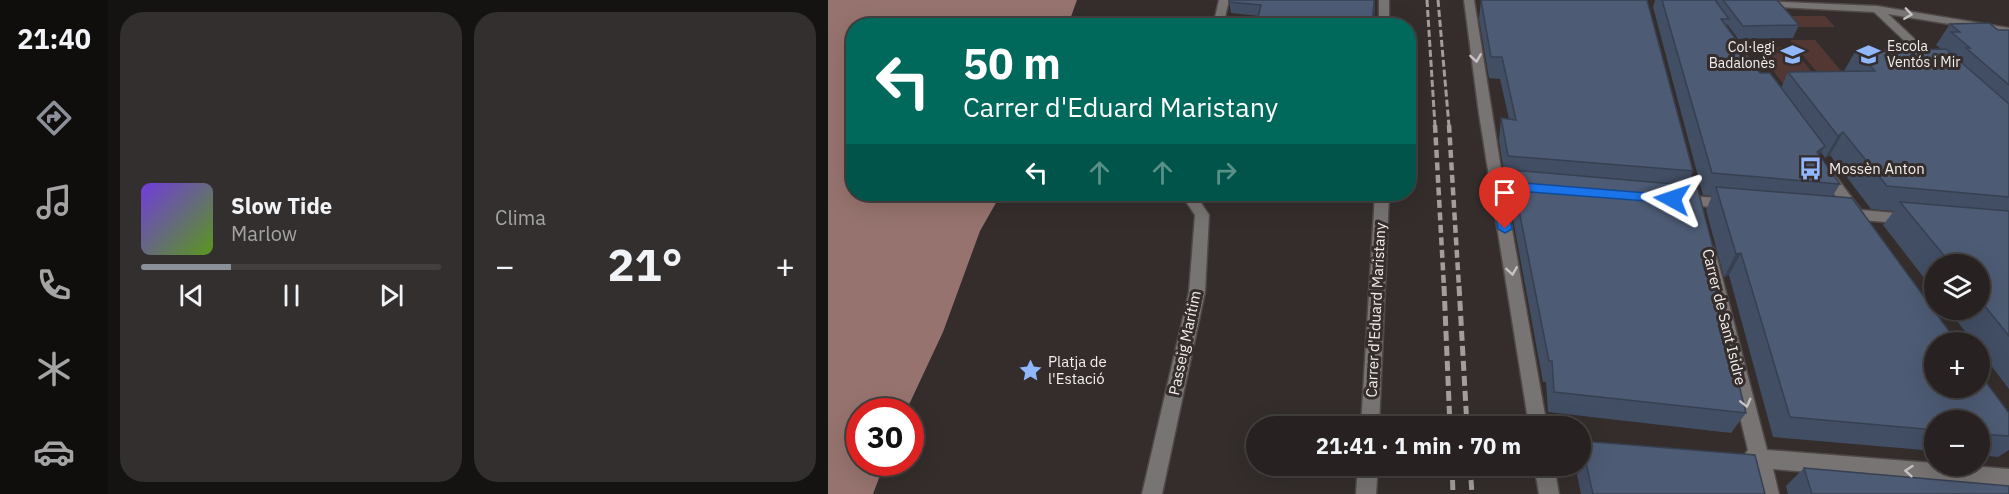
<!DOCTYPE html>
<html lang="es">
<head>
<meta charset="utf-8">
<style>
  body { margin:0; font-family:"IBM Plex Sans",sans-serif; background:#332f2e; color:#f1f3f6; height:100vh; display:flex; flex-direction:column; font-size:22px; white-space:nowrap }
  * { box-sizing:border-box; margin:0 }
  p { font-size:20px; color:#a4a4a5 }
  .icon { flex:none; width:33px; height:33px; fill:none; stroke:currentColor; stroke-width:2; stroke-linecap:round; stroke-linejoin:round }
  .map { position:relative; flex:1; overflow:hidden }
  .panel { display:flex; flex-direction:column; gap:12px; padding:12px; background:#151312; width:720px }
  .panel>* { flex:none }
  .hud { position:absolute; left:18px; top:18px; width:570px; height:183px; border-radius:24px; box-shadow:0 6px 24px #0002,0 0 0 2px #433f3f; background:#00695c; color:#fff; overflow:hidden }
  .controls { position:absolute; left:1096px; top:254px; display:grid; gap:12px }
  .controls a { display:grid; place-items:center; width:66px; height:66px; border-radius:50%; background:#272221; box-shadow:0 6px 24px #0002,0 0 0 2px #433f3f; font-size:30px }
  .speed { position:absolute; left:18px; top:398px; display:flex; gap:12px; font-size:30px; font-weight:700; text-align:center }
  .speed>* { display:grid; place-content:center; width:78px; height:78px; border-radius:50%; background:#272221; box-shadow:0 6px 24px #0002,0 0 0 2px #433f3f; line-height:1 }
  .speed .limit { border:9px solid #d22; background:#fff; color:#111 }
  .pin { position:absolute; display:grid; place-items:center; width:51px; height:51px; color:#fff; margin:-62px -26px; border-radius:50% 50% 50% 0; rotate:-45deg; box-shadow:0 0 6px #0007 }
  .pin .icon { rotate:45deg }
  .me { position:absolute; width:66px; margin:-33px; rotate:275deg; stroke-linejoin:round; filter:drop-shadow(0 0 4px #0008) }
  .turn { display:flex; align-items:center; gap:21px; height:126px; padding:0 18px; font-size:27px }
  .turn .icon { width:78px; height:78px; stroke-width:2.5 }
  .turn b { display:block; font-size:42px; line-height:51px }
  .lanes { display:flex; align-items:center; height:57px; padding:0 18px; background:#0003; justify-content:center; gap:30px; direction:ltr }
  .lanes .off { opacity:.35 }
  .big { font-size:45px; font-weight:700; line-height:1.1 }
  .panel .widget { flex:1; display:flex; flex-direction:column; justify-content:center; gap:9px; min-width:0; padding:0 21px; border-radius:24px; background:#332f2e }
  .song { display:flex; align-items:center; gap:18px }
  .cover { width:72px; height:72px; border-radius:9px; background:linear-gradient(135deg,hsl(260 70% 55%),hsl(90 70% 35%)) }
  .played { height:6px; border-radius:3px; background:linear-gradient(90deg,#8c9099 30%,#433f3f 30%) }
  .keys { display:flex; justify-content:space-around; direction:ltr }
  .heat { display:flex; justify-content:space-between; align-items:center; font-size:33px; direction:ltr }
  .panel .tiles { flex:1; display:grid; gap:12px; grid-template-columns:repeat(2,1fr) }
  .trip { position:absolute; left:418px; top:416px; width:345px; height:60px; border-radius:30px; background:#272221; box-shadow:0 6px 24px #0002,0 0 0 2px #433f3f; font-weight:700; line-height:60px; text-align:center }
  main { display:flex; flex:1; min-height:0 }
  .dock { display:flex; flex-direction:column; width:108px; justify-content:space-around; align-items:center; background:#100e0d; color:#a4a4a5 }
  .dock .icon { width:42px; height:42px }
  .dock .on { color:#8c9099 }
  .dock b { font-size:27px; color:#f1f3f6 }
  .map>svg:first-child { display:block }
  .green { fill:#533733 }
  .water { fill:#96736e }
  .lines { fill:none; stroke-linecap:round; stroke-linejoin:round }
  .minor-casing { stroke:#4f4847; stroke-width:3 }
  .minor { fill:#777473; fill-rule:evenodd }
  .rail-far2 { stroke:#a39d9c; stroke-width:3; stroke-dasharray:7 3; stroke-linecap:butt }
  .rail-far1 { stroke:#a39d9c; stroke-width:4.5; stroke-dasharray:8 4.5; stroke-linecap:butt }
  .rail { stroke:#a39d9c; stroke-width:5; stroke-dasharray:10 5; stroke-linecap:butt }
  .wall { fill:#424e64 }
  .shaded-wall { fill:#364051 }
  .building { fill:#4d5b74; stroke:#364051; stroke-width:1.5 }
  .oneway { stroke:#c8c3c2 }
  .route { fill:#1a73e8; stroke:#114b97; stroke-width:1.5 }
  .labels { text-anchor:middle; stroke-width:6; stroke-linejoin:round; paint-order:stroke }
  .far-poi-label { font-size:14px; fill:#f3eeed; stroke:#342d2c; text-anchor:start }
  .poi-label { font-size:15px; fill:#f3eeed; stroke:#342d2c; text-anchor:start }
  .street-label { font-size:15px; fill:#f3eeed; stroke:#342d2c }
</style>
</head>
<body>
<main>
<nav class="dock">
<b>21:40</b>
<svg class="icon on" aria-label="directions" viewBox="0 0 24 24"><path d="M12 3l9 9-9 9-9-9zM9 14v-3h6M13 9l2 2-2 2"/></svg>
<svg class="icon" aria-label="music" viewBox="0 0 24 24"><path d="M9 18V5l10-2v13"/><circle cx="6" cy="18" r="3"/><circle cx="16" cy="16" r="3"/></svg>
<svg class="icon" aria-label="phone" viewBox="0 0 24 24"><path d="M5 4h4l2 5-3 2q2 4 5 5l2-3 5 2v4C11 20 4 13 5 4z"/></svg>
<svg class="icon" aria-label="climate" viewBox="0 0 24 24"><path d="M12 3v18M4 7l16 10M4 17L20 7"/></svg>
<svg class="icon" aria-label="car" viewBox="0 0 24 24"><path d="M5 17H2v-5l4-1 3-4h7l3 4 3 1v5h-3M9 17h6M6 11h13"/><circle cx="7" cy="17" r="2"/><circle cx="17" cy="17" r="2"/></svg>
</nav>
<section class="panel">
<div class="tiles">
<div class="widget">
<div class="song"><i class="cover"></i><div><b>Slow Tide</b><p>Marlow</p></div></div>
<div class="played"></div>
<div class="keys"><svg class="icon" aria-label="previous" viewBox="0 0 24 24"><path d="M18 5L8 12l10 7zM5 5v14"/></svg><svg class="icon" aria-label="pause" viewBox="0 0 24 24"><path d="M8 5v14M16 5v14"/></svg><svg class="icon" aria-label="next" viewBox="0 0 24 24"><path d="M6 5l10 7-10 7zM19 5v14"/></svg></div>
</div>
<div class="widget"><p>Clima</p>
<div class="heat"><a>−</a><b class="big">21°</b><a>+</a></div>
</div>
</div>
</section>
<div class="map">
<svg width="1181" height="494" viewBox="0 0 1181 494">
  <rect width="100%" height="100%" fill="#342d2c"/>
  <g class="green">
    <polygon points="952,16 997,16 1007,27 961,27"/>
    <polygon points="962,40 987,40 1014,72 989,72"/>
    <polygon points="963,47 994,84 956,85 928,48"/>
  </g>
  <polygon class="water" points="0,0 249,0 240,25 26,26 26,194 173,194 152,231 115,332 78,411 32,411 32,462 57,462 45,494 0,494"/>
  <g class="lines">
    <defs>
      <g id="minor">
        <polygon points="391,0 401,0 395,26 385,26"/>
        <rect x="551" y="0" width="10" height="26"/>
        <polygon points="636,0 646,0 675,181 700,182 707,187 700,192 677,190 719,426 701,426 651,114"/>
        <polygon points="933,1 1049,6 1181,28 1181,34 1060,14 1109,60 1109,64 1101,64 1046,12 930,6 928,4"/>
        <polygon points="998,169 1003,170 1033,210 1079,214 1086,219 1084,223 1079,224 1012,218 1010,214 1017,209 991,173"/>
        <polygon points="353,194 367,194 381,215 377,292 334,494 314,494 361,292 367,215"/>
        <polygon points="547,194 561,194 551,426 533,426"/>
        <polygon points="852,195 900,199 907,204 900,209 847,203 845,200"/>
        <polygon points="879,244 884,246 887,250 939,450 1181,469 1181,489 945,469 951,494 931,494 924,467 917,465 914,458 920,450 871,250 874,246"/>
        <polygon points="530,465 550,465 548,494 528,494"/>
        <polygon points="706,465 726,465 731,494 711,494"/>
      </g>
    </defs>
    <use href="#minor" class="minor-casing"/>
    <use href="#minor" class="minor"/>
    <g class="rail-far2">
      <polyline points="599,0 607,126"/>
      <polyline points="610,0 621,126"/>
    </g>
    <g class="rail-far1">
      <polyline points="607,125 616,288"/>
      <polyline points="621,125 631,288"/>
    </g>
    <g class="rail">
      <polyline points="616,286 622,426"/>
      <polyline points="631,286 639,426"/>
      <polyline points="624,465 625,494"/>
      <polyline points="642,465 644,494"/>
    </g>
  </g>
  <g class="wall">
    <polygon points="401,0 547,0 546,26 428,26 431,16 403,13"/>
    <polygon points="653,0 865,171 860,185 883,270 918,413 903,433 720,412 718,382 715,382 680,192 682,179 677,179 671,140 673,118 681,119 672,79 661,78 651,19"/>
    <polygon points="827,0 887,0 888,2 889,0 949,0 971,25 965,38 910,39 899,24 899,26 932,73 953,88 960,72 1016,71 1028,50 1112,49 1112,48 1108,45 1122,24 1170,30 1181,30 1181,389 1152,351 1152,342 1145,342 1120,309 1152,309 1152,264 1107,264 1107,292 1055,225 1066,211 1043,209 1002,155 997,158 993,152 991,155 1012,184 1004,197 1181,413 1181,450 1170,457 1152,455 1152,420 1107,420 1107,451 945,437 901,275 896,277 878,210 884,196 875,195 825,7"/>
    <polygon points="753,441 937,494 753,494 747,465 753,465"/>
    <polygon points="976,468 1181,494 960,494 958,486"/>
  </g>
  <g class="shaded-wall">
    <polygon points="546,0 547,0 546,26 544,26"/>
    <polygon points="1015,132 1002,155 997,158 1010,136"/>
    <polygon points="997,146 984,168 989,152"/>
    <polygon points="913,253 901,275 896,277 908,254"/>
    <polygon points="888,259 877,281 880,261"/>
  </g>
  <g class="building">
    <polygon points="401,0 546,0 544,26 428,26 433,5 401,2"/>
    <polygon points="653,0 819,0 865,171 680,156 673,118 688,120 674,57 663,57"/>
    <polygon points="834,0 887,0 901,19 893,19 932,73 942,73 997,146 989,152 1012,184 884,173"/>
    <polygon points="895,0 949,0 971,25 915,26"/>
    <polygon points="1161,23 1170,30 1181,30 1181,85 1138,48 1142,48 1123,32 1132,32 1122,24"/>
    <polygon points="1118,49 1181,104 1181,197 1059,186 1015,132 1010,136 960,72 1047,71 1028,50"/>
    <polygon points="683,170 869,186 888,259 880,261 918,413 726,392 724,361 721,361"/>
    <polygon points="888,187 1024,198 1129,342 1107,342 1107,387 1152,387 1152,374 1181,413 1181,436 1152,434 1152,420 1107,420 1107,430 962,417 913,253 908,254"/>
    <polygon points="1072,202 1181,211 1181,336 1152,300 1152,264 1123,264"/>
    <polygon points="753,441 927,455 937,494 765,494"/>
    <polygon points="976,468 1181,486 1181,494 984,494"/>
  </g>
  <defs><path id="oneway-chevron" d="M-2-3.5L2.5 0L-2 3.5" fill="none" stroke-width="1.6" stroke-linecap="round" stroke-linejoin="round" transform="scale(1.5)"/></defs>
  <g class="oneway">
    <use href="#oneway-chevron" transform="translate(1080 14) rotate(8)"/>
    <use href="#oneway-chevron" transform="translate(648 58) rotate(81)"/>
    <use href="#oneway-chevron" transform="translate(684 271) rotate(81)"/>
    <use href="#oneway-chevron" transform="translate(918 403) rotate(76)"/>
    <use href="#oneway-chevron" transform="translate(1081 471) rotate(-175)"/>
  </g>
  <polygon class="route" points="670,181 844,195 851,199 844,203 677,190 684,229 677,233 670,229 663,185"/>
  <defs>
    <symbol id="school-bare" viewBox="-9 -9 18 18"><path d="M0-5L7-2L0 1L-7-2ZM-4 1L0 2.5L4 1V4Q0 6-4 4Z" fill="#91b8fd" stroke="#342d2c" stroke-width="2.5" paint-order="stroke"/></symbol>
    <symbol id="bus-bare" viewBox="-9 -9 18 18"><path d="M-5-6H5V4H4V6H2V4H-2V6H-4V4H-5ZM-3.5-4V0h7V-4ZM-3.5 1.2v1.5H-2V1.2ZM2 1.2v1.5H3.5V1.2Z" fill="#91b8fd" stroke="#342d2c" stroke-width="2.5" paint-order="stroke"/></symbol>
    <symbol id="sight-bare" viewBox="-9 -9 18 18"><path d="M0-6L1.8-2.2L6-1.7L2.9 1.2L3.7 5.4L0 3.3L-3.7 5.4L-2.9 1.2L-6-1.7L-1.8-2.2Z" fill="#91b8fd" stroke="#342d2c" stroke-width="2.5" paint-order="stroke"/></symbol>
  </defs>
  <g fill-rule="evenodd">
    <use href="#school-bare" x="1024" y="38" width="33" height="33"/>
    <use href="#school-bare" x="948" y="38" width="33" height="33"/>
    <use href="#bus-bare" x="966" y="152" width="33" height="33"/>
    <use href="#sight-bare" x="186" y="354" width="33" height="33"/>
  </g>
  <g class="labels">
    <g class="far-poi-label">
      <text x="1059" y="51">Escola<tspan x="1059" dy="16">Ventós i Mir</tspan></text>
      <text x="947" y="52" text-anchor="end">Col·legi<tspan x="947" dy="16">Badalonès</tspan></text>
    </g>
    <g class="poi-label">
      <text x="1001" y="174">Mossèn Anton</text>
      <text x="220" y="367">Platja de<tspan x="220" dy="17">l'Estació</tspan></text>
    </g>
    <g class="street-label">
      <text transform="translate(548 310) rotate(-87)" y="5">Carrer d'Eduard Maristany</text>
      <text transform="translate(896 317) rotate(76)" y="5">Carrer de Sant Isidre</text>
      <text transform="translate(357 343) rotate(-78)" y="5">Passeig Marítim</text>
    </g>
  </g>
</svg>
<div class="controls">
<a><svg class="icon" aria-label="layers" viewBox="0 0 24 24"><path d="M12 4l9 5-9 5-9-5zM3 14l9 5 9-5"/></svg></a>
<a>+</a>
<a>−</a>
</div>
<div class="speed"><div class="limit">30</div></div>
<div class="pin" style="left:677px;top:229px;background:#d93025"><svg class="icon" aria-label="arrive" viewBox="0 0 24 24"><path d="M6 21V4h12l-3 4 3 4H6"/></svg></div>
<svg class="me" style="left:844px;top:199px" viewBox="-20 -20 40 40"><path d="M0-17L14 15 0 8-14 15z" fill="#1a73e8" stroke="#fff" stroke-width="4"/></svg>
<div class="trip">21:41 · 1 min · 70 m</div>
<div class="hud">
<div class="turn"><svg class="icon" aria-label="left" viewBox="0 0 24 24"><path d="M17 20v-9H6M10 6l-5 5 5 5"/></svg><div><b>50 m</b>Carrer d'Eduard Maristany</div></div>
<div class="lanes"><svg class="icon" aria-label="left" viewBox="0 0 24 24"><path d="M17 20v-9H6M10 6l-5 5 5 5"/></svg><svg class="icon off" aria-label="ahead" viewBox="0 0 24 24"><path d="M12 20V5M6 11l6-6 6 6"/></svg><svg class="icon off" aria-label="ahead" viewBox="0 0 24 24"><path d="M12 20V5M6 11l6-6 6 6"/></svg><svg class="icon off" aria-label="right" viewBox="0 0 24 24"><path d="M7 20v-9h11M14 6l5 5-5 5"/></svg></div>
</div>
</div>
</main>
</body>
</html>
